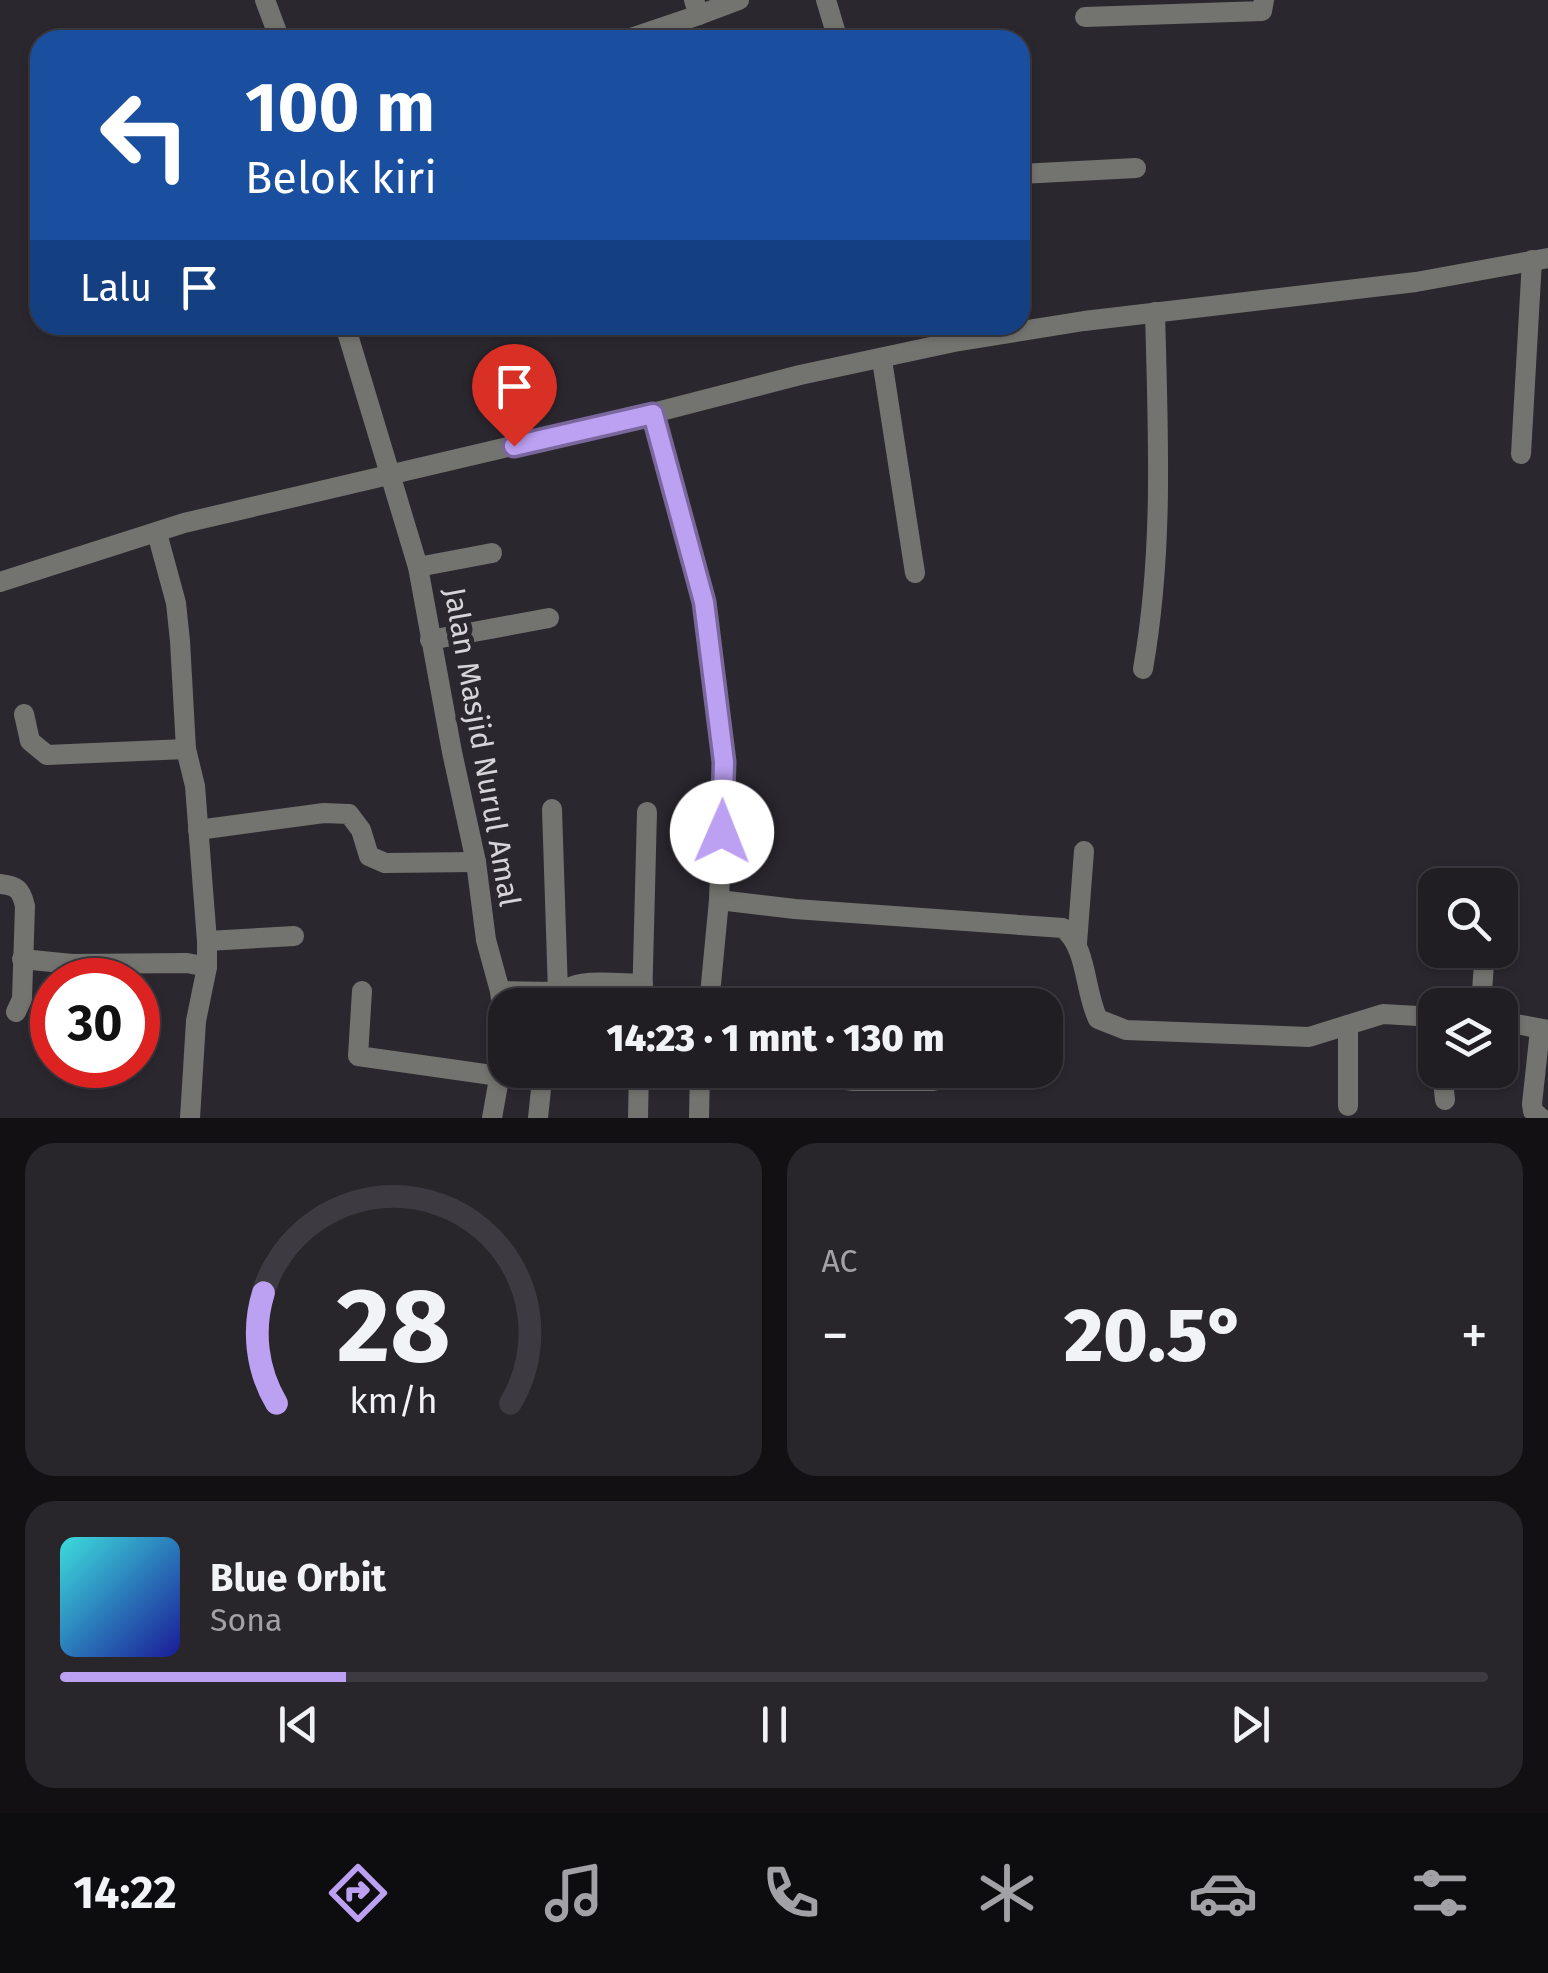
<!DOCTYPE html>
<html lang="id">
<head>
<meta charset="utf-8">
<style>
  body { margin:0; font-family:"Fira Sans",sans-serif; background:#28262b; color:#f1f3f6; height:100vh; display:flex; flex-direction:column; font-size:38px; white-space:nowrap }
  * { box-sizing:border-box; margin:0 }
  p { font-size:32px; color:#a2a2a6 }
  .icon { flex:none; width:55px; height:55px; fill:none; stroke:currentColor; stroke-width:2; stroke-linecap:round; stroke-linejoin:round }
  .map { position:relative; height:1118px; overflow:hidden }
  .panel { display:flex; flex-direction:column; gap:25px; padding:25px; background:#121013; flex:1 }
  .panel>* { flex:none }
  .banner { position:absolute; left:30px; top:30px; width:1000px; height:305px; border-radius:30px; box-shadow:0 2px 8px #0004,0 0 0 2px #3d3b41; background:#1a4fa0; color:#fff; overflow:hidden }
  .fabs { position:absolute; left:1418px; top:868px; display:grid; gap:20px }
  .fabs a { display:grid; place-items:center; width:100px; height:100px; border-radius:20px; background:#201d23; box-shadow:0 2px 8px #0004,0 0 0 2px #3d3b41; font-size:50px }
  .speed { position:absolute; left:30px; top:958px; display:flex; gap:20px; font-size:50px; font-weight:700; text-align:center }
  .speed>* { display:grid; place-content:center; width:130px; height:130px; border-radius:50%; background:#201d23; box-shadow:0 2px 8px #0004,0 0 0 2px #3d3b41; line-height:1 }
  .speed .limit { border:15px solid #d22; background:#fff; color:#111 }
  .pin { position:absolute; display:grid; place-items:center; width:85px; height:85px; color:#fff; margin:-102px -42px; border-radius:50% 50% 50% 0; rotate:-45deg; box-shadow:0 0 10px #0007 }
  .pin .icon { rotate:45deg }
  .me { position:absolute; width:110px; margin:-55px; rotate:1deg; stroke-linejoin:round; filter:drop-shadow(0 0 8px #0008) }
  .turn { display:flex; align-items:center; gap:35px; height:210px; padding:0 50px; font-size:45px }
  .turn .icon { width:130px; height:130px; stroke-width:2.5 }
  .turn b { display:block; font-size:70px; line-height:85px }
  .then { display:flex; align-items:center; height:95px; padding:0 50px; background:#0003; gap:20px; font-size:38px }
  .big { font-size:75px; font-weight:800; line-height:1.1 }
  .panel .card { flex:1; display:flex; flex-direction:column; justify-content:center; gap:15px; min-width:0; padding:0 35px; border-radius:30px; background:#28262b }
  .panel .dial { align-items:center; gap:0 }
  .dial svg { height:260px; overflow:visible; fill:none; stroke:#3d3b41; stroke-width:7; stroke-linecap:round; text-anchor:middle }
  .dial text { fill:#f1f3f6; stroke:none }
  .song { display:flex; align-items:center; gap:30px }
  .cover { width:120px; height:120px; border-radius:15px; background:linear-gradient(135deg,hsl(180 70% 55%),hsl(240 70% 35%)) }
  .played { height:10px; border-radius:5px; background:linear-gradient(90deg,#bca0f2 20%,#3d3b41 20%) }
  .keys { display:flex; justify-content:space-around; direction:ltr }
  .heat { display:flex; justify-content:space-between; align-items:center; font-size:55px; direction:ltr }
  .panel .tiles { flex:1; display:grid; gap:25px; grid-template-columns:1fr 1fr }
  .card:last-child { grid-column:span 2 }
  .trip { position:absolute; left:488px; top:988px; width:575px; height:100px; border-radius:30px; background:#201d23; box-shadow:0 2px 8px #0004,0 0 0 2px #3d3b41; font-weight:800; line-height:100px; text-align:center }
  .dock { display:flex; height:160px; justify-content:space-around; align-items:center; background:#0d0c0e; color:#a2a2a6 }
  .dock .icon { width:70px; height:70px }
  .dock .selected { color:#bca0f2 }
  .dock b { font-size:45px; color:#f1f3f6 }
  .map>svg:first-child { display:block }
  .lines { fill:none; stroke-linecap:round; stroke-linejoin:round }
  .minor { stroke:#73746f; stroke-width:20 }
  .route-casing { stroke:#7a689d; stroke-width:25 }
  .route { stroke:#bca0f2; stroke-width:18 }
  .labels { text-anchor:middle; stroke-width:10; stroke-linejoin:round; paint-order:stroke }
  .street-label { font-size:30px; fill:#d7d4d9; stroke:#2b272f }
</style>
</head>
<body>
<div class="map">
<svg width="1548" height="1118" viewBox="0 0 1548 1118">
  <rect width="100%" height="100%" fill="#2b272f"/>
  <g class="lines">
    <g class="minor">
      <polyline points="265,0 280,40"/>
      <polyline points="826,0 838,40"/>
      <polyline points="699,15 739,0"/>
      <polyline points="1085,17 1262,11 1264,0"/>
      <polyline points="625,40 699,15 694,0"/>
      <polyline points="1020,174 1136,168"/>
      <polyline points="345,325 418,567 452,752 476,862 486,940 500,991 505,1035"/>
      <polyline points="882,360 915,573"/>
      <path d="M 653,413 L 704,602 L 724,762 L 719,900 L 795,909 L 1063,928 C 1088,948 1084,991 1098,1019 L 1126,1030 L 1309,1037 L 1383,1014 L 1435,1017"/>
      <polyline points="1521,454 1532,260"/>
      <polyline points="157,533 176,603 180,641 186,749 195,786 207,941 207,967 196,1021 190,1118"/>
      <polyline points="418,567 492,553"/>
      <polyline points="0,582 184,523 653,413 800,375 954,342 1084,321 1416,282 1548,258"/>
      <polyline points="430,640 549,618"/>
      <path d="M 1143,669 C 1164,549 1158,433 1155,312"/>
      <polyline points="24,714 30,741 47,755 186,749"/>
      <polyline points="198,830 324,813 349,814 361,830 369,856 385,863 476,862"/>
      <path d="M 0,884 C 17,886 21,889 25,906 L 22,999 L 16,1012"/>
      <polyline points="207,941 294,936"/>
      <polyline points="1077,943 1084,851"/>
      <polyline points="22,959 72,964 187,963 207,967"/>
      <polyline points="362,991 358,1056 499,1076"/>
      <polyline points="500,991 558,992 552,809"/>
      <path d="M 553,1002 C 567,974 615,984 643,984"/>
      <polyline points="642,1005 647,812"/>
      <polyline points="709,1005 719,900"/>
      <polyline points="1481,1005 1485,950"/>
      <polyline points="1500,1021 1548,1030"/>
      <polyline points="1540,1030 1532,1104 1533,1111 1541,1118"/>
      <polyline points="756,1070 854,1081 934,1081"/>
      <polyline points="1442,1070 1445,1100"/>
      <polyline points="1348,1106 1348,1025"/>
      <polyline points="492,1118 505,1045"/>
      <polyline points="538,1118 543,1070"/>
      <polyline points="638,1118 639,1070"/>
      <polyline points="699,1118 700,1070"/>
    </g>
  </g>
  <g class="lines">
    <defs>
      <polyline id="route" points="514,446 653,414 704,602 724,762 722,832"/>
    </defs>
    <use href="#route" class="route-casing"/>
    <use href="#route" class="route"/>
  </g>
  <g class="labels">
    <g class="street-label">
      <text transform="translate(482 747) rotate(80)" y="10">Jalan Masjid Nurul Amal</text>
    </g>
  </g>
</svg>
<div class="fabs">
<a><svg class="icon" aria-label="search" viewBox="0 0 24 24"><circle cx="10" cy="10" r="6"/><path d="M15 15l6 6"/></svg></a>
<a><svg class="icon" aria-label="layers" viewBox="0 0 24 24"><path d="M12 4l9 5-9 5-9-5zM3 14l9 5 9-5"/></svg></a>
</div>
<div class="speed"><div class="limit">30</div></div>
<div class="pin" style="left:514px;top:446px;background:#d93025"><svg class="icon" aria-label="arrive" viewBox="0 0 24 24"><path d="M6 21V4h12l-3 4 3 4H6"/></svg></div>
<svg class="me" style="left:722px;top:832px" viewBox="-20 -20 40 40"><circle r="19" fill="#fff"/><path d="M0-13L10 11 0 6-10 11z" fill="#bca0f2"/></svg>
<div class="trip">14:23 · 1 mnt · 130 m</div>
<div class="banner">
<div class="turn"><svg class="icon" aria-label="left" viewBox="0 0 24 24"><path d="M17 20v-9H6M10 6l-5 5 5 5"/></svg><div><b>100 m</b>Belok kiri</div></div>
<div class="then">Lalu<svg class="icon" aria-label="arrive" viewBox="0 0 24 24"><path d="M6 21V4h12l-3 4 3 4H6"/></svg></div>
</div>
</div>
<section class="panel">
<div class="tiles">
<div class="card dial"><svg viewBox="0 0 100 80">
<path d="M14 69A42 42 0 1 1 86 69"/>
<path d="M14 69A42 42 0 0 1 10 35" stroke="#bca0f2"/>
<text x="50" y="56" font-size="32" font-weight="700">28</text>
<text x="50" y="72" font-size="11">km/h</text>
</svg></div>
<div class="card"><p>AC</p>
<div class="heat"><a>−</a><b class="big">20.5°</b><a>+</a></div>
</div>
<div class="card">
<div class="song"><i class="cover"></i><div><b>Blue Orbit</b><p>Sona</p></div></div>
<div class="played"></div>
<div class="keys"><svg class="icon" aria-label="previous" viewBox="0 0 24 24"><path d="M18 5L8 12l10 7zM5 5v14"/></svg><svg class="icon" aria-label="pause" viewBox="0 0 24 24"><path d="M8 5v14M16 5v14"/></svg><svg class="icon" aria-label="next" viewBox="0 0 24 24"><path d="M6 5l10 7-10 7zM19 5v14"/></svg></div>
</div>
</div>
</section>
<nav class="dock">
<b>14:22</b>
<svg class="icon selected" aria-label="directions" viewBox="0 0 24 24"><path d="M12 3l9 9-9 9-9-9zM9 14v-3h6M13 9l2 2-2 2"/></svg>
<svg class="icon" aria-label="music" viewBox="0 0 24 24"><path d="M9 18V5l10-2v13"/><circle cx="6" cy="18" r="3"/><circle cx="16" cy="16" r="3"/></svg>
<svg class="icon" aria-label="phone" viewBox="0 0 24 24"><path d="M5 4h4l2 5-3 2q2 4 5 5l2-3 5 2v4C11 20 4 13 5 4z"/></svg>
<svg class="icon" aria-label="climate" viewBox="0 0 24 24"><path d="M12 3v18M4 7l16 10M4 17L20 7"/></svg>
<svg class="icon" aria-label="car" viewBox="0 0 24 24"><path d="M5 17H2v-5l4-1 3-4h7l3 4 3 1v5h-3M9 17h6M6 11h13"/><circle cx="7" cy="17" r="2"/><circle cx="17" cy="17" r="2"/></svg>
<svg class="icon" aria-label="filters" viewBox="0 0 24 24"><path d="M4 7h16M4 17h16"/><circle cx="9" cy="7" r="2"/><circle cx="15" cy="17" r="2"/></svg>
</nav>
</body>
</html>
